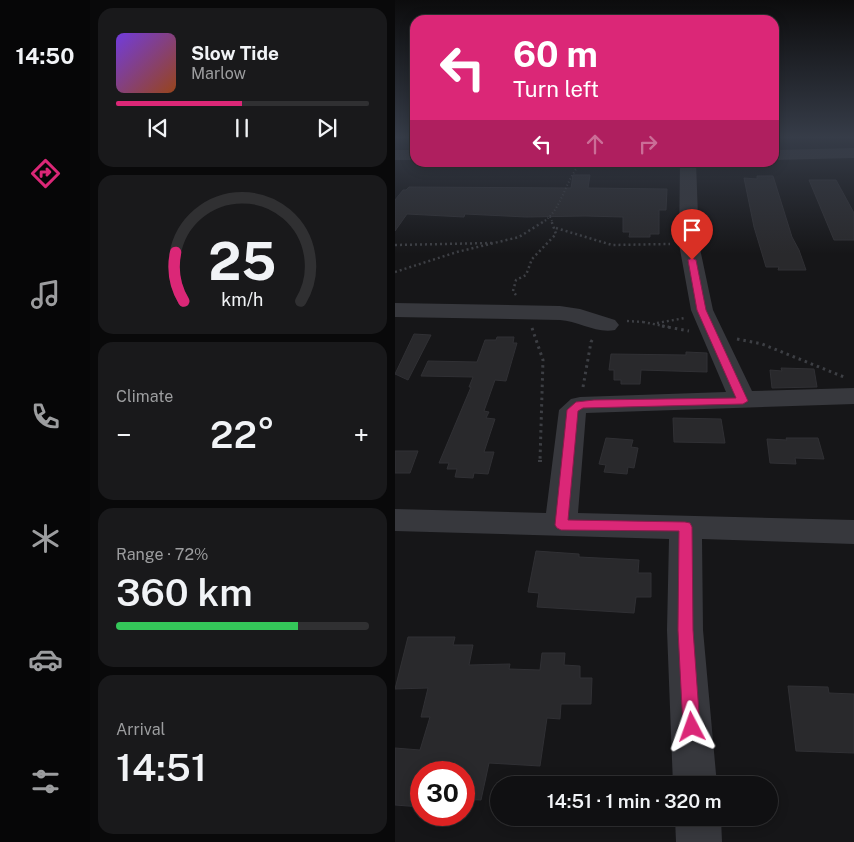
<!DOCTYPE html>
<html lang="en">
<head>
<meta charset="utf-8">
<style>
  body { margin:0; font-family:"Public Sans",sans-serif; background:#19191b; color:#f1f3f6; height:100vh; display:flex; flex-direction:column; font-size:19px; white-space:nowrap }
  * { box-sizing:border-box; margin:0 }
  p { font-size:16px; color:#9c9d9f }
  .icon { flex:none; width:28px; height:28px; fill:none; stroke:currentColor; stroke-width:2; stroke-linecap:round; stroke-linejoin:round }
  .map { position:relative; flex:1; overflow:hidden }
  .sheet { display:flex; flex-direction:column; gap:8px; padding:8px; background:#09090a; width:305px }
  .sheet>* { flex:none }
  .hud { position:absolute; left:15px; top:15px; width:369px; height:152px; border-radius:15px; box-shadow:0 2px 12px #0003,0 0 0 1px #303032; background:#db2777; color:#fff; overflow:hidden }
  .speed { position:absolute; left:15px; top:761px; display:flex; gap:10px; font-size:25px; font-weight:700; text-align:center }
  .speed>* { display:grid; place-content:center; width:65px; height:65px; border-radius:50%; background:#101012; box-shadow:0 2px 12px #0003,0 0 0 1px #303032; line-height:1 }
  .speed .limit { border:8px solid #d22; background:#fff; color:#111 }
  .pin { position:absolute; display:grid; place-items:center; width:42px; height:42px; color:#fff; margin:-51px -21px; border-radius:50% 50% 50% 0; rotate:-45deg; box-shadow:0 0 5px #0007 }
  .pin .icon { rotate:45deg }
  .me { position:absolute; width:55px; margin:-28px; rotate:356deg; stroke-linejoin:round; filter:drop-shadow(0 0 4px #0008) }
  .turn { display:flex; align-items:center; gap:18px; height:105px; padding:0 20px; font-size:22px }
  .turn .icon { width:65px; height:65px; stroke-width:2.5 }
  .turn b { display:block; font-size:35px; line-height:42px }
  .lanes { display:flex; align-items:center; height:48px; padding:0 20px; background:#0003; justify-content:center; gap:25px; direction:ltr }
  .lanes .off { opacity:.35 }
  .big { font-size:38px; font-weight:600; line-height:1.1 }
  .sheet .tile { flex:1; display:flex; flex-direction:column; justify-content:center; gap:8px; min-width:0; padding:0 18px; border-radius:15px; background:#19191b }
  .sheet .dial { align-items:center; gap:0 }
  .dial svg { height:130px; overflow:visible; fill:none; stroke:#303032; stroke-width:7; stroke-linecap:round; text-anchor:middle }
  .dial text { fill:#f1f3f6; stroke:none }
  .song { display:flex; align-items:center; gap:15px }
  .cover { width:60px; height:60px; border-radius:8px; background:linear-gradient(135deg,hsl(260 70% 55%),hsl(20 70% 35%)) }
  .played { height:5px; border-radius:2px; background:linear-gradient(90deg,#db2777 50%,#303032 50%) }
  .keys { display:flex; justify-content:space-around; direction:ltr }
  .heat { display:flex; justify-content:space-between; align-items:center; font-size:28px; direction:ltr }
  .charge { height:8px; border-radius:4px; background:linear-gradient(90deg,#34c759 72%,#303032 0) }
  .trip { position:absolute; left:95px; top:776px; width:288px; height:50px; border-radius:25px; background:#101012; box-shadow:0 2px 12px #0003,0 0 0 1px #303032; font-weight:600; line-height:50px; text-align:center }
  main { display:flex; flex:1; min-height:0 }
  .dock { display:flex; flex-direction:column; width:90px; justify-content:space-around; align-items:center; background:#060607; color:#9c9d9f }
  .dock .icon { width:35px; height:35px }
  .dock .selected { color:#db2777 }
  .dock b { font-size:22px; color:#f1f3f6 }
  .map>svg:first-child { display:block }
  .building { fill:#29292c; stroke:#303034 }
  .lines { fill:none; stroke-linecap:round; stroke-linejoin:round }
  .path-far3 { stroke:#3d3f44; stroke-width:2; stroke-dasharray:1 2.5; stroke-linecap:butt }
  .path-far2 { stroke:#3d3f44; stroke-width:2.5; stroke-dasharray:2 3; stroke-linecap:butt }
  .path-far1 { stroke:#3d3f44; stroke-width:3; stroke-dasharray:2.5 4; stroke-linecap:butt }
  .path { stroke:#3d3f44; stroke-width:4; stroke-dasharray:3 4.5; stroke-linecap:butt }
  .minor { fill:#37383d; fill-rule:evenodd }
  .route { fill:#db2777; stroke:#8e194d }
</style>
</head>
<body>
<main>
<nav class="dock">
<b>14:50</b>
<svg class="icon selected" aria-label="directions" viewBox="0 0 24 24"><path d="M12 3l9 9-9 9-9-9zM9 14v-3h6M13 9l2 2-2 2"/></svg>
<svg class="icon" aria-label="music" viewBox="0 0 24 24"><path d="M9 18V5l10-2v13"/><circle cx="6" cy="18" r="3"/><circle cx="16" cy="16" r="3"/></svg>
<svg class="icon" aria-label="phone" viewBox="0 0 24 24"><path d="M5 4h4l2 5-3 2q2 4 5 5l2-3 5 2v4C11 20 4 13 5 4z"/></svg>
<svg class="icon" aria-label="climate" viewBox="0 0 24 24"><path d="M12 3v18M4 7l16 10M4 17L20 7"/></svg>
<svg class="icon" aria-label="car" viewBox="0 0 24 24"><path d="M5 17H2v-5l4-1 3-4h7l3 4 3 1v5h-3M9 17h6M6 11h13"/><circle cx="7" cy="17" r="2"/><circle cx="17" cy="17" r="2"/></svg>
<svg class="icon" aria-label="filters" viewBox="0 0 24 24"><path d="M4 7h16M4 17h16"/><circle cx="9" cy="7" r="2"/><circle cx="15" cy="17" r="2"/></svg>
</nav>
<section class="sheet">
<div class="tile">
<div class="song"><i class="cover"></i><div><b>Slow Tide</b><p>Marlow</p></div></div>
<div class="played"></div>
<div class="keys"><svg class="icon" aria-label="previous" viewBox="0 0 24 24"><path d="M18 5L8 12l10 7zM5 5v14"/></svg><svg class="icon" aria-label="pause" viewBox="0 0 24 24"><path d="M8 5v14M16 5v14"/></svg><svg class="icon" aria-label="next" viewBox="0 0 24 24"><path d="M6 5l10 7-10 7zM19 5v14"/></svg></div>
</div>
<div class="tile dial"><svg viewBox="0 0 100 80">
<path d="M14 69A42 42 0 1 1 86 69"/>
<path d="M14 69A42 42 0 0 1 9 39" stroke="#db2777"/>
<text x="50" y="56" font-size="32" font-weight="700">25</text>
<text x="50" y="72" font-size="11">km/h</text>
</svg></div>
<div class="tile"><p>Climate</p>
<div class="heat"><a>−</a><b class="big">22°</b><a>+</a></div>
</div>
<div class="tile"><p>Range · 72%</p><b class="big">360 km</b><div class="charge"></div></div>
<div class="tile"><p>Arrival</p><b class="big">14:51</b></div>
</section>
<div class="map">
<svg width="459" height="842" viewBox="0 0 459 842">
  <rect width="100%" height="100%" fill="#161618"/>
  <g class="building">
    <polygon points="178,175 195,175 193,188 272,189 271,210 264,210 264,234 255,234 255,237 234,237 235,232 228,232 228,217 190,216 131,217 70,214 69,217 12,214 0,231 0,200 8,190 11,190 14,187 176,188"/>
    <polygon points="362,176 378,176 397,237 404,250 411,270 383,270 384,267 371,267 359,227 349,178 362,179"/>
    <polygon points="414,180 441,180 459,213 459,240 439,240"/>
    <polygon points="19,334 36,335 13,380 0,374"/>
    <polygon points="102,337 119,337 118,343 122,343 111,381 100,380 89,411 94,412 91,418 100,419 89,452 99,452 93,474 79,473 78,478 60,477 62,469 52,469 54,463 44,463 76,387 74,387 78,377 26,376 33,361 82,362 90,340 101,340"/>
    <polygon points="291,352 312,353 312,372 246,370 245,384 226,384 226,380 219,380 219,370 214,370 216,354 291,355"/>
    <polygon points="386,368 419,369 422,387 377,388 375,370 387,371"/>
    <polygon points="278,418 326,419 330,443 279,442"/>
    <polygon points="211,438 238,440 236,447 243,448 239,468 233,467 232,474 209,472 211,465 204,464"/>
    <polygon points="391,438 423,438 429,459 400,458 401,464 375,463 372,439 392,440"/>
    <polygon points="0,451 23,451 15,473 0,473"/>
    <polygon points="141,551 184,554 184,557 244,560 243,573 256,573 256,597 241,597 239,613 142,607 144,593 133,592"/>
    <polygon points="13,637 60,637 58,645 78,645 74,665 115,664 114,669 145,670 147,653 170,653 169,665 185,666 185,678 197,678 196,704 166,704 165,719 152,718 145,766 94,763 86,800 69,799 69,772 26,772 26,807 0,805 0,748 25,750 35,717 26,717 33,688 0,689"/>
    <polygon points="393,686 433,687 434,693 459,694 459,753 401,751"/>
  </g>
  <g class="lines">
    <g class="path-far3">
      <polyline points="155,217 157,221"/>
      <path d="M 150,221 C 169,205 170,179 187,162"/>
    </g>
    <g class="path-far2">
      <polyline points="161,228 217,245 275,244"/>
      <polyline points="0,245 97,243"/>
      <polyline points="0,272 62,252 124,237 151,220"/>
      <polyline points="121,295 118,291 121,280 131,275 137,259 161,234 156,220"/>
      <polyline points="232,321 248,322"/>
      <polyline points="248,322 274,327"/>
      <polyline points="262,323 290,318"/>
    </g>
    <g class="path-far1">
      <polyline points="267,326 294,331"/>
      <polyline points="137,328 148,360 145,461"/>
      <polyline points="342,339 367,344 449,377"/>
      <polyline points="188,387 196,342 199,337"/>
    </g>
    <polyline class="path" points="145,462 145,460"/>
    <g class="minor">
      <polygon points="459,148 459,158 379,160 379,150"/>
      <rect x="0" y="150" width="20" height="10"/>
      <polygon points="285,162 301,162 304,244 318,310 357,391 459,388 459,404 191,413 183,513 459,520 459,544 307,539 308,630 322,785 278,785 272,630 274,539 0,531 0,509 151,513 164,410 176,399 185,397 331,392 296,310 284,244"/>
      <path d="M 0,303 L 165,306 L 185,309 L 220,320 L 224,325 L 220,330 C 202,334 183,321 165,320 L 0,317 Z"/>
      <polygon points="280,818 326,818 327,842 281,842"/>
    </g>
  </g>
  <linearGradient id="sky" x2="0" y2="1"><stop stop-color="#0c0c0d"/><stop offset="0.54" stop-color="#363c48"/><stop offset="1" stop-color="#363c48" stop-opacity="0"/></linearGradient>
  <rect width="459" height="254" fill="url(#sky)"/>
  <polygon class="route" points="297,258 301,260 311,310 353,401 348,404 188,408 183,411 173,520 290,522 295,523 297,527 298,630 305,727 303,732 297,735 291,732 288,727 283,630 284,531 166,530 162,528 160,525 172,410 181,402 199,400 341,398 302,310 293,260"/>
</svg>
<div class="speed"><div class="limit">30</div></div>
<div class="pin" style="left:297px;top:260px;background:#d93025"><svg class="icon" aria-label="arrive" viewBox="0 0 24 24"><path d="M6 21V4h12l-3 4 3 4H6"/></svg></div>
<svg class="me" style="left:297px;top:727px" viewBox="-20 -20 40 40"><path d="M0-17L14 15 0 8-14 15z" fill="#db2777" stroke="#fff" stroke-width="4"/></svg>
<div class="trip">14:51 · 1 min · 320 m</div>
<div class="hud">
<div class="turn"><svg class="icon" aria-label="left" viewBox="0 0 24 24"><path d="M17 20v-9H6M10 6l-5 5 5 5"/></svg><div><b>60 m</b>Turn left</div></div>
<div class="lanes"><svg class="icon" aria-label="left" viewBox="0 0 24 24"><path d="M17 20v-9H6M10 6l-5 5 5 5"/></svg><svg class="icon off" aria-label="ahead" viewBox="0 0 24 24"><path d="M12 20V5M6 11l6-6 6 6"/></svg><svg class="icon off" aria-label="right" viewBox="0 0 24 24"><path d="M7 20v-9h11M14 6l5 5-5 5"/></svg></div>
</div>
</div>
</main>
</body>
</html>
